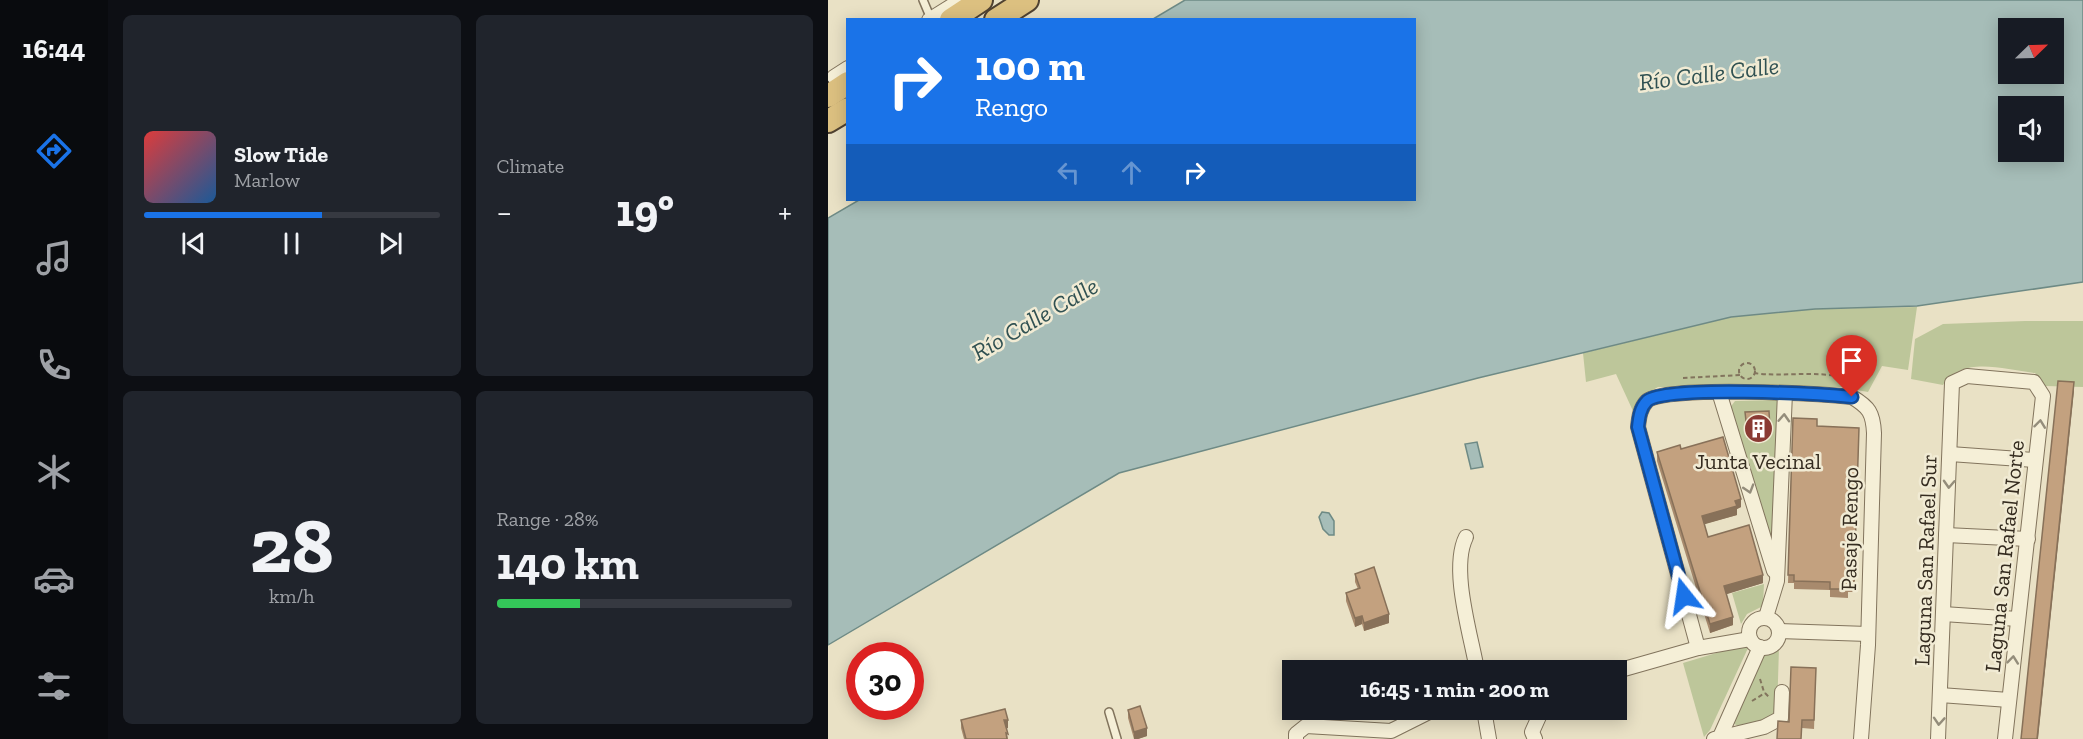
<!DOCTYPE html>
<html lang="en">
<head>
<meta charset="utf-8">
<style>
  body { margin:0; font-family:"Zilla Slab",serif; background:#20242c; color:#f1f3f6; height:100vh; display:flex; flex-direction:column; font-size:22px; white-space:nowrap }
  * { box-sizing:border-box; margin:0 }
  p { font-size:20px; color:#9ea1a6 }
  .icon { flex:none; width:33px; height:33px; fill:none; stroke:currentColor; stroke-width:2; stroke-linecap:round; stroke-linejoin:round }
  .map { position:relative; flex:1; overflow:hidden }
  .side { display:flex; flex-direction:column; gap:15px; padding:15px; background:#0d0f14; width:720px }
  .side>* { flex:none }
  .guide { position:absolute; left:18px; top:18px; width:570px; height:183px; border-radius:0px; box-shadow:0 3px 15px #0003; background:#1a73e8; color:#fff; overflow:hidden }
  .needle { width:39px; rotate:67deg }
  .buttons { position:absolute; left:1170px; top:18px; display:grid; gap:12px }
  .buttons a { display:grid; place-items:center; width:66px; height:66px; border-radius:0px; background:#171b24; box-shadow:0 3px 15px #0003; font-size:30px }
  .speed { position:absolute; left:18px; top:642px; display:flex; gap:12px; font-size:30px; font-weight:700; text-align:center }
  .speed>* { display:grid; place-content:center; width:78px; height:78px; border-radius:50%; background:#171b24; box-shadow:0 3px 15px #0003; line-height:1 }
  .speed .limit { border:9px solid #d22; background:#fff; color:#111 }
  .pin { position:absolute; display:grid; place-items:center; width:51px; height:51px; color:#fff; margin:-62px -26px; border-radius:50% 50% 50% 0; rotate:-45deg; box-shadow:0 0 6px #0007 }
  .pin .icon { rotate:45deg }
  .me { position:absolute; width:66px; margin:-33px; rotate:345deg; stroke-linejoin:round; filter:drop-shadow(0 0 4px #0008) }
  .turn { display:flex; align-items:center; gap:21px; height:126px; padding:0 30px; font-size:27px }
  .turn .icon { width:78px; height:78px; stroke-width:2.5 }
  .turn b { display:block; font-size:42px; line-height:51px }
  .lanes { display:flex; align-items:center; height:57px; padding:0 30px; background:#0003; justify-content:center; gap:30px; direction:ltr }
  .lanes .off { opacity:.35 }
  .big { font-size:45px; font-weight:700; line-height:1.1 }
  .side .widget { flex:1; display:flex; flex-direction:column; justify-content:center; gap:9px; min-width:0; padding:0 21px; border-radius:9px; background:#20242c }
  .side .dial { align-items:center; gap:0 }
  .dial b { font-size:78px; line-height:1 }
  .song { display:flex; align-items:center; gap:18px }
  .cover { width:72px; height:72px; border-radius:9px; background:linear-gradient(135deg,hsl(0 70% 55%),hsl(210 70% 35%)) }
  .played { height:6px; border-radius:3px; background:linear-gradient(90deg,#1a73e8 60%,#363941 60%) }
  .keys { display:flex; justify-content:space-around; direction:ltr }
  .heat { display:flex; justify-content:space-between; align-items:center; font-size:33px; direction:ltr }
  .charge { height:9px; border-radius:4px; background:linear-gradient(90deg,#34c759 28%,#363941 0) }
  .side .tiles { flex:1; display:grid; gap:15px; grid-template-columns:repeat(2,1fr) }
  .trip { position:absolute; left:454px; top:660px; width:345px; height:60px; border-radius:0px; background:#171b24; box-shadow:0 3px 15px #0003; font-weight:700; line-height:60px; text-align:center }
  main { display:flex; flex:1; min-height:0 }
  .dock { display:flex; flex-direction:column; width:108px; justify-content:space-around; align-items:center; background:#090b0e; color:#9ea1a6 }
  .dock .icon { width:42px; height:42px }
  .dock .selected { color:#1a73e8 }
  .dock b { font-size:27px; color:#f1f3f6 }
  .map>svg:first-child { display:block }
  .green { fill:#bdc69a }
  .water { fill:#a6bdb8; stroke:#6e8a85; stroke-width:1.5; fill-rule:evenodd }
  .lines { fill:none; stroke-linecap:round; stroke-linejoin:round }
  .service-casing { stroke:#82745d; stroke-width:10 }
  .minor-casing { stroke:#82745d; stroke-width:16 }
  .trunk-casing { stroke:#504231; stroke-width:26 }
  .path { stroke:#82745d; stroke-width:2; stroke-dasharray:4.5 3; stroke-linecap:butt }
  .service { stroke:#f5efd7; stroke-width:7 }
  .minor { stroke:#f5efd7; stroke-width:14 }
  .trunk { stroke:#dcc080; stroke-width:22 }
  .wall { fill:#a88a6d }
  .shaded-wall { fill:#887159 }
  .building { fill:#c3a17f; stroke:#887159; stroke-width:1.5 }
  .oneway { stroke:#948d7b }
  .route-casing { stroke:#114b97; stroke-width:15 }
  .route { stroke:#1a73e8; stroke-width:10 }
  .labels { text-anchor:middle; stroke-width:5; stroke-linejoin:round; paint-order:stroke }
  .poi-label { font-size:22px; fill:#342b1f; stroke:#f1ebd4 }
  .street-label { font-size:22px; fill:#342b1f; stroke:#f1ebd4 }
  .water-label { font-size:24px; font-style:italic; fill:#305152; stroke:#f1ebd4 }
</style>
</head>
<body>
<main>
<nav class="dock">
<b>16:44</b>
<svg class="icon selected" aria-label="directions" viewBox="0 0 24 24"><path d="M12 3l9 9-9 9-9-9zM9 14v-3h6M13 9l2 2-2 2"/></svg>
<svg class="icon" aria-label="music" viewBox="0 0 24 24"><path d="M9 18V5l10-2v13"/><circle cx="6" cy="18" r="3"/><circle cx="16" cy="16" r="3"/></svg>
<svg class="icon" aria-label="phone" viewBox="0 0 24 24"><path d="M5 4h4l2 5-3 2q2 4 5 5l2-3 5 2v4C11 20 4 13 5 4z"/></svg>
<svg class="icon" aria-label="climate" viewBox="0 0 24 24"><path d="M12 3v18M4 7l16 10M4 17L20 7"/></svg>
<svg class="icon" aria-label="car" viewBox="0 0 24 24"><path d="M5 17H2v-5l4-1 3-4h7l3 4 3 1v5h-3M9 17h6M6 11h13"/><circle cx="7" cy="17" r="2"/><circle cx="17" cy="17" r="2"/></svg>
<svg class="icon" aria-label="filters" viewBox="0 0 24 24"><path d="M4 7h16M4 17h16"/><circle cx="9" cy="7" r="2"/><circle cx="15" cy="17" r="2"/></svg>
</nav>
<section class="side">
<div class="tiles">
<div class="widget">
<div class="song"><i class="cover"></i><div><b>Slow Tide</b><p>Marlow</p></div></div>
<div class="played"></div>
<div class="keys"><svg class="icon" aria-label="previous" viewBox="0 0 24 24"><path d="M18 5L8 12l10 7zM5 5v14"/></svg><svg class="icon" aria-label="pause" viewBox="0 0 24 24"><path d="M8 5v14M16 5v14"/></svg><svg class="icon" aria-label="next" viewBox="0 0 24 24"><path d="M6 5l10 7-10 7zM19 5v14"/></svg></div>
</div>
<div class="widget"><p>Climate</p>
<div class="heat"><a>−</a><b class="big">19°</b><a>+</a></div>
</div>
<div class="widget dial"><b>28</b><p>km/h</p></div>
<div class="widget"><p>Range · 28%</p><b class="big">140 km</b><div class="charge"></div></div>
</div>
</section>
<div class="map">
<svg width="1255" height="739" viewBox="0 0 1255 739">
  <rect width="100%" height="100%" fill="#e9e1c5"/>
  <g class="green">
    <polygon points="1089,307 1080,370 1054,366 1040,392 1012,387 830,387 818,394 805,411 788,374 758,382 755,353 903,317 987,309"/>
    <path d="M 1197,321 L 1255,321 L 1255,387 L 1217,386 L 1207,373 C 1176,370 1135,355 1115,385 L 1083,379 L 1087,339 L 1115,324 Z"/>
    <polygon points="948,400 953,404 946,534 942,536 939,534 901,409 907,401"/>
    <polygon points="936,584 935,606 919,614 913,624 904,593"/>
    <polygon points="915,645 920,648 882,730 876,737 855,663"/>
    <polygon points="951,647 949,713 928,723 910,726 903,722 936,654"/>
  </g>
  <g class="water">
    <path d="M 357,0 L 1255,0 L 1255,282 L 1089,306 L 987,309 L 903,317 L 650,378 L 291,473 L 0,645 L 0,218 L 31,200 L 586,200 L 586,20 L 325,19 ZM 1180,28 L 1226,28 L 1226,74 L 1180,74 ZM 1180,106 L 1226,106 L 1226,152 L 1180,152 Z"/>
    <polygon points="649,442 655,467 643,469 637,444"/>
    <polygon points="494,512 501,513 506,521 506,535 501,535 495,529 491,517"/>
  </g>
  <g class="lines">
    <defs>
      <g id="service">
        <polyline points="95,0 103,19"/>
        <polyline points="281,712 289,739"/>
      </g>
      <g id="minor">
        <polyline points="101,20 133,0"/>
        <polyline points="6,77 20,68"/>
        <polyline points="891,392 946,571"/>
        <polyline points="1122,454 1207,460"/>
        <polyline points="1118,535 1200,539"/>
        <path d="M 638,537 C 622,569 643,635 649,670"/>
        <polyline points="1115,614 1190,619"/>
        <polyline points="938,617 949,581 957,393"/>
        <circle cx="936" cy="633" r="15"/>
        <polyline points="951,631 1040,634"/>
        <path d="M 870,648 L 810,427 C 811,418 812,408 819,401 C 836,385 994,394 1024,397 C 1041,407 1045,413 1046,433 L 1040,645 L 1033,739"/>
        <polyline points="789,671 870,648 922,639"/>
        <polyline points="1112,695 1181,700"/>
        <polyline points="656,710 661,739"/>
        <polyline points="468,739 468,734 478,726 563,731 605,710"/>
        <polyline points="707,739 704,732 714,710"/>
        <polyline points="886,739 936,727 953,718 954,692"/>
        <polyline points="891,739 932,647"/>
        <polyline points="1110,739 1124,383 1139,376 1206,382 1215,396 1177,739"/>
      </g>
      <g id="trunk">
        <polyline points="123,20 153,0"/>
        <polyline points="168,20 199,0"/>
        <polyline points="0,96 20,83"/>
        <polyline points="0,121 20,109"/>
      </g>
    </defs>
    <use href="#service" class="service-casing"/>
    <use href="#minor" class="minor-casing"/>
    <use href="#trunk" class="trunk-casing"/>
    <g class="path">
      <circle cx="919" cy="371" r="8"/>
      <path d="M 926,373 C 954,378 1007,367 1029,384"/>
      <polyline points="855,378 912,375"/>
      <circle cx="932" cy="458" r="4"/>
      <polyline points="932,679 936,692 941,697"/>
      <polyline points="924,701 937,693"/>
    </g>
    <use href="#service" class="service"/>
    <use href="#minor" class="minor"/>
    <use href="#trunk" class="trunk"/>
  </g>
  <g class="wall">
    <polygon points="917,412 942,429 942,437 919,439"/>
    <polygon points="965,418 989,426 1031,428 1026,592 1020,592 1020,598 1002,597 1002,590 966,589 966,583 960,583"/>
    <polygon points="853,449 913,507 909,509 909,515 876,524 880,537 935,583 898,594 905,625 882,633 829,461 829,452"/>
    <polygon points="527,574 561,623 536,631 534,624 527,627 518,601 518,593 530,589 527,582"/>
    <polygon points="988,668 986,729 974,728 961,722"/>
    <polygon points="300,710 319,736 310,739 306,739 300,718"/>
    <polygon points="133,720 180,728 178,728 180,739 136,739 133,728"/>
  </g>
  <g class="shaded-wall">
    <polygon points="1246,382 1246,391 1210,739 1209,739"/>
    <polygon points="913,499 913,507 909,509 909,515 874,525 874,516 907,501"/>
    <polygon points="935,575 935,583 896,595 896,586"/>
    <polygon points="561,614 561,623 536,631 536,623"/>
    <polygon points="534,616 534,624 527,627 527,618"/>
    <polygon points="905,617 905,625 882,633 882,624"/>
    <polygon points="176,720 180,720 180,728 176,729"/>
    <polygon points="319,728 319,736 310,739 306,739 306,732"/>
  </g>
  <g class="building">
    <polygon points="1230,381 1246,382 1209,739 1193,739"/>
    <polygon points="941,411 942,429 919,430 917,412"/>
    <polygon points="965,418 989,419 989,426 1031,428 1026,584 1020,584 1020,589 1002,589 1002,582 966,581 966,575 960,575"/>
    <polygon points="895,437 913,499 907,501 909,506 874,516 880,537 921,525 935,575 896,586 905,617 882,624 829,452 852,445 853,449"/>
    <polygon points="546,567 561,614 536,623 534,616 527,618 518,593 532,588 527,574"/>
    <polygon points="963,667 988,668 986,720 974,720 973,739 949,739 950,721 961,722"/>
    <polygon points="312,706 319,728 306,732 300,710"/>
    <polygon points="177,709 180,720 176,720 180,734 178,733 179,739 138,739 133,720"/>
  </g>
  <defs><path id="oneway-chevron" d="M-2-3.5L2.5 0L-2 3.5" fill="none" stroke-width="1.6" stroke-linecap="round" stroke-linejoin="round" transform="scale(1.5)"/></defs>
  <g class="oneway">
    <use href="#oneway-chevron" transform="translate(956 418) rotate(-87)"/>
    <use href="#oneway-chevron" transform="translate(1212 424) rotate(-83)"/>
    <use href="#oneway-chevron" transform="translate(1121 484) rotate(93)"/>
    <use href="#oneway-chevron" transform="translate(921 489) rotate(73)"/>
    <use href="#oneway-chevron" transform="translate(1185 660) rotate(-84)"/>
    <use href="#oneway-chevron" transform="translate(1111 721) rotate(94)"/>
  </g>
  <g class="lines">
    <defs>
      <path id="route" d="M 856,596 L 810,427 C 811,418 812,408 819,401 C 836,385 994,394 1024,397"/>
    </defs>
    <use href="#route" class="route-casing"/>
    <use href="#route" class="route"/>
  </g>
  <defs>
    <symbol id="building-disc" viewBox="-11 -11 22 22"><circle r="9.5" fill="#8a3b34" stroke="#f1ebd4"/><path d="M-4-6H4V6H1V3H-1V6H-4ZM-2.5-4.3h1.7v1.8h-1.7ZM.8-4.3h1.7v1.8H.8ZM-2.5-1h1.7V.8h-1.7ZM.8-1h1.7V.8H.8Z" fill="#fff"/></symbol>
  </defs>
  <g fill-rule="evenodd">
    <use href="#building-disc" x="914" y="412" width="33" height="33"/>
  </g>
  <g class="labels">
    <g class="poi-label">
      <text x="930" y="469">Junta Vecinal</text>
    </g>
    <g class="street-label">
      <text transform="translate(1021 529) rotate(-89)" y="8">Pasaje Rengo</text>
      <text transform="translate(1176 556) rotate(-84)" y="8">Laguna San Rafael Norte</text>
      <text transform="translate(1097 560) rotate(-88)" y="8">Laguna San Rafael Sur</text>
    </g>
    <g class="water-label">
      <text transform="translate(881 74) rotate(-7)" y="8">Río Calle Calle</text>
      <text transform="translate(207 319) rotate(-30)" y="8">Río Calle Calle</text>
    </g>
  </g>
</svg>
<div class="buttons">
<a><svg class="needle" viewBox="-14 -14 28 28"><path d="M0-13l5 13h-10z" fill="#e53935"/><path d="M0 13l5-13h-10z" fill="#9ea1a6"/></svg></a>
<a><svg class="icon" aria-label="sound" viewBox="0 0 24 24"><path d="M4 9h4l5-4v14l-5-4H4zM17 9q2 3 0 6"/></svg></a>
</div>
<div class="speed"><div class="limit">30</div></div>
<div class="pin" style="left:1024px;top:397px;background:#d93025"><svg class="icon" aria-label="arrive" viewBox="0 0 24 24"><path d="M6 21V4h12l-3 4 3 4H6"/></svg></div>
<svg class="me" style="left:856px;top:596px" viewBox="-20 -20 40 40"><path d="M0-17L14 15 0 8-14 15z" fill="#1a73e8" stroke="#fff" stroke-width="4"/></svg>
<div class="trip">16:45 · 1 min · 200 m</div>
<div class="guide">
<div class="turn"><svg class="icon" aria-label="right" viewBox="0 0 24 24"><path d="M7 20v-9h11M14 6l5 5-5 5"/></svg><div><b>100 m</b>Rengo</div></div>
<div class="lanes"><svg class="icon off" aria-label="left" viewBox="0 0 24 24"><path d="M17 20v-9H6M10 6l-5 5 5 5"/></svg><svg class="icon off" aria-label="ahead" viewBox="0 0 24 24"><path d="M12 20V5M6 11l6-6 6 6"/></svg><svg class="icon" aria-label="right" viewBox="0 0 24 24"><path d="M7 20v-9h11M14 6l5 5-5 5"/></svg></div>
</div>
</div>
</main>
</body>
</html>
